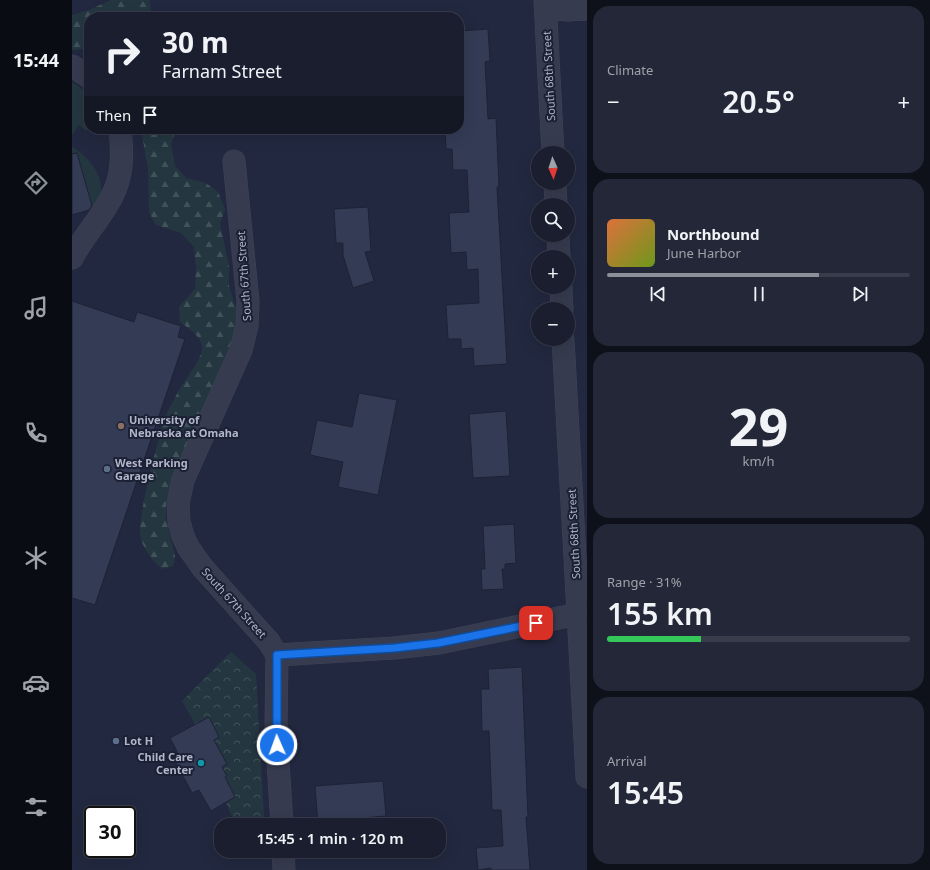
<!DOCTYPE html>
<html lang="en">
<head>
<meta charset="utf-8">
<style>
  body { margin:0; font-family:"Noto Sans",sans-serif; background:#232737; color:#f1f3f6; height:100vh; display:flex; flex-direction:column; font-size:15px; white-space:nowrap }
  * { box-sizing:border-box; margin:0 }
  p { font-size:13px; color:#9fa2aa }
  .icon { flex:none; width:22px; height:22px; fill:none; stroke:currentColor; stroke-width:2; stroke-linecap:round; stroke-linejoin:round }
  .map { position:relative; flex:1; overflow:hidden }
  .sheet { display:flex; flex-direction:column; gap:6px; padding:6px; background:#0e101a; width:343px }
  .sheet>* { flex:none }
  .hud { position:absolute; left:12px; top:12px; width:380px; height:122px; border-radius:16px; box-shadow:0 4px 16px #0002,0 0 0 1px #383c4b; background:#1a1e2f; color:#f1f3f6; overflow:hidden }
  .needle { width:26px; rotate:177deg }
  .fabs { position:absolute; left:459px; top:146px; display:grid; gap:8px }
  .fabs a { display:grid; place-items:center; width:44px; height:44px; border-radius:50%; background:#1a1e2f; box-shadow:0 4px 16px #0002,0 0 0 1px #383c4b; font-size:20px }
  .speed { position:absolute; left:12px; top:806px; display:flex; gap:8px; font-size:20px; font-weight:700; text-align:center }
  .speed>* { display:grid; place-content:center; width:52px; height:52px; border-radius:50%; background:#1a1e2f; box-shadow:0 4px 16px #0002,0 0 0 1px #383c4b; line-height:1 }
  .speed .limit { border:2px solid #111; border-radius:6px; background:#fff; color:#111 }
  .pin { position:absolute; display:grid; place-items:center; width:34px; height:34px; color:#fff; margin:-17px; border-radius:8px; box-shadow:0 2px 6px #0006 }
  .me { position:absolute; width:44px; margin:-22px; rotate:358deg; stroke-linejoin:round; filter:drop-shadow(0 0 3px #0008) }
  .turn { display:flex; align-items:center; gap:14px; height:84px; padding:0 12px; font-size:18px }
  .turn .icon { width:52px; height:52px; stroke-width:2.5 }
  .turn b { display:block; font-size:28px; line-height:34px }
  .then { display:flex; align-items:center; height:38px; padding:0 12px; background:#0003; gap:8px; font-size:15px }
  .big { font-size:30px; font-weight:600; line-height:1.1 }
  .sheet .tile { flex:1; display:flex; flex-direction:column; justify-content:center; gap:6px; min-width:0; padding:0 14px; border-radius:16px; background:#232737 }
  .sheet .dial { align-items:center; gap:0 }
  .dial b { font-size:52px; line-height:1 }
  .song { display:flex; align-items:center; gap:12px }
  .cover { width:48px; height:48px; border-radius:6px; background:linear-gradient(135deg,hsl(20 70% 55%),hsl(80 70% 35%)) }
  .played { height:4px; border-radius:2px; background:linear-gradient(90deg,#8c9099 70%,#383c4b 70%) }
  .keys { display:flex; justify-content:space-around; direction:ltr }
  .heat { display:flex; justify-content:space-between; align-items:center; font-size:22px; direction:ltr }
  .charge { height:6px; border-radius:3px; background:linear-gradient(90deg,#34c759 31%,#383c4b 0) }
  .trip { position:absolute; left:142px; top:818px; width:232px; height:40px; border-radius:16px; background:#1a1e2f; box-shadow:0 4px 16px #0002,0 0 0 1px #383c4b; font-weight:600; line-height:40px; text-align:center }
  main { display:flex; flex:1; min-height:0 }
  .tab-bar { display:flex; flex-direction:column; width:72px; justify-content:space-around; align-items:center; background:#0a0c13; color:#9fa2aa }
  .tab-bar .icon { width:28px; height:28px }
  .tab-bar .current { color:#8c9099 }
  .tab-bar b { font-size:18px; color:#f1f3f6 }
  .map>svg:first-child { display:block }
  .grass { fill:#243740 }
  .forest { fill:url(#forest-firs) }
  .park { fill:url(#park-crowns) }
  .building { fill:#343b55; stroke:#1d2236 }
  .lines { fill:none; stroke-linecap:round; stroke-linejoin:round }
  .minor-casing { stroke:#3f4458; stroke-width:23 }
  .minor { stroke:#363b4f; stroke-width:22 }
  .route-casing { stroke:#114b97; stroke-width:10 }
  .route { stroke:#1a73e8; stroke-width:7 }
  .education-dot { fill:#8d6e63; stroke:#1b2034; stroke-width:1.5 }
  .service-dot { fill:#5c6f8a; stroke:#1b2034; stroke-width:1.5 }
  .culture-dot { fill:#0f9aa8; stroke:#1b2034; stroke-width:1.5 }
  .labels { text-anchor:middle; stroke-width:4; stroke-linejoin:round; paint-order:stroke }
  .street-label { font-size:11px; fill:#b2b6ca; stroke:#1b2034 }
  .poi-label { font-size:11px; font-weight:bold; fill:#b2b6ca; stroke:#1b2034; text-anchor:start }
</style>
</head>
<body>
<main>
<nav class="tab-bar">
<b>15:44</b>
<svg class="icon current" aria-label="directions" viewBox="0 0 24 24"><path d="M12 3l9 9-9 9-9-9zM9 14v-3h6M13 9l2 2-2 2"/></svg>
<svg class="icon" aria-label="music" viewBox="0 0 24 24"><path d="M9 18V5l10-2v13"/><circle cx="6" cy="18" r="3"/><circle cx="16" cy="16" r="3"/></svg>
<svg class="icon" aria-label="phone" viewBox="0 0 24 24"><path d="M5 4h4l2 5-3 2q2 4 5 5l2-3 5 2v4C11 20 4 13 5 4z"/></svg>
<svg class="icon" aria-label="climate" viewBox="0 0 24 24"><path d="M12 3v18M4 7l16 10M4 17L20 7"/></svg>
<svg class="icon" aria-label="car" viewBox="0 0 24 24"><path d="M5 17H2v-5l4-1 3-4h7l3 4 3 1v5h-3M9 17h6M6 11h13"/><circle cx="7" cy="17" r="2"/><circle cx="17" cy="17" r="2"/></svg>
<svg class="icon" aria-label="filters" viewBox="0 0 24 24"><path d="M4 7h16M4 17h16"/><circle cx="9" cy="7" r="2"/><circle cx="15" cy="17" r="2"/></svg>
</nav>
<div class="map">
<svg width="515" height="870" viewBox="0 0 515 870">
  <defs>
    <pattern id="forest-firs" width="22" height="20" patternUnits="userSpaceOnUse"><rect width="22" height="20" fill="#243740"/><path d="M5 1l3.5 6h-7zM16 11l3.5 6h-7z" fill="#41525a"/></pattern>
    <pattern id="park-crowns" width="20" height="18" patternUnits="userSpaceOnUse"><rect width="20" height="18" fill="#243740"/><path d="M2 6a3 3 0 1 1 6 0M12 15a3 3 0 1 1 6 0" fill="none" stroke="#41525a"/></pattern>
  </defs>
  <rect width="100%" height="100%" fill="#22283f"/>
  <g class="grass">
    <polygon points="0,82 8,87 17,97 17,128 14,131 7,125 0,135"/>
    <path d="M 0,146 C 16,158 32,173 29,195 C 28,202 22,209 18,215 L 18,210 L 20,209 L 7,161 L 0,153 Z"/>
  </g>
  <g class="forest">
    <polygon points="39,0 78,0 79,17 17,17 17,49 0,50 0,15 17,10"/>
    <path d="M 69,129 L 105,129 L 103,133 L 99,144 L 103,166 L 114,178 L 134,183 L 146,192 L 153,209 L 148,224 L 157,266 L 157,286 L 164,308 L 164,330 L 133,409 L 100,482 L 94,504 L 94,520 L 103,556 L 101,566 L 90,569 C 82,562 73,551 69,540 C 63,522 88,433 95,413 C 98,406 102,400 105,394 C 111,382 129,361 130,349 C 131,337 116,328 108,322 L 107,307 L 123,289 L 124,268 L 122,247 L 109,233 L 84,225 L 77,212 L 76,169 Z"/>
  </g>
  <polygon class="park" points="159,652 184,674 192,817 161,819 154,803 163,797 153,777 155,776 150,767 154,764 142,740 147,737 136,717 123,724 110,701"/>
  <g class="building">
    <polygon points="416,29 418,61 413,62 416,119 424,118 427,187 425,187 435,364 402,366 401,348 389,349 389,339 376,339 374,305 407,303 406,269 395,270 394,252 379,253 377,213 397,212 395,170 381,170 380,149 374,149 373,129 387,129 387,126 388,126 388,120 391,120 387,64 387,31"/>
    <polygon points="5,153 20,206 17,210 0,215 0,154"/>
    <polygon points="296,207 299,251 293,252 302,281 281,288 271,255 271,243 264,243 262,209"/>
    <polygon points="0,301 62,322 65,312 109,326 106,337 113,339 23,605 0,598"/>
    <polygon points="287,393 325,400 306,495 266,487 271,462 238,455 245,420 280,427"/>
    <polygon points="434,411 438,476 401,478 397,414"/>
    <polygon points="442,524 444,563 433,564 433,569 430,569 432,589 410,590 409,569 413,569 411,526"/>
    <polygon points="450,667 456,817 454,817 458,870 419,870 419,868 406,870 404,848 431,846 429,810 420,810 417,731 410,731 409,689 417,689 416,669"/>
    <polygon points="137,717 147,737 142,740 155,764 150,767 155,776 153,777 163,797 139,811 127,790 120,793 103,761 108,757 98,738"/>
    <polygon points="311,781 314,816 277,819 278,825 246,825 243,786"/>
  </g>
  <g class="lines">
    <defs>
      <g id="minor">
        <polyline points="473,0 481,153"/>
        <polyline points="474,8 496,10 515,9"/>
        <polyline points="0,66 17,77"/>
        <polyline points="162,161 176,301 175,326 169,350 111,480 106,504 107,522 111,536 116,547 130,567 197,642 205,655"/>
        <polyline points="483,183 484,205"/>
        <polyline points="486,235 487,257"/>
        <path d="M 0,258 C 13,233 38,209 46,181 C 51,164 50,147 48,129"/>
        <polyline points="489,287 490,309"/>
        <polyline points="491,339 515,777"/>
        <polyline points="205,655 322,648 367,643 506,614"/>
        <polyline points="205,655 204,730 210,825"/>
        <polyline points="211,851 212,870"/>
      </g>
    </defs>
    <use href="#minor" class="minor-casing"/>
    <use href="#minor" class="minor"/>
  </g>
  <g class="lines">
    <defs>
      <polyline id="route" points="205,745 205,655 322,648 366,643 464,623"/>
    </defs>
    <use href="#route" class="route-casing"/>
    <use href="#route" class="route"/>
  </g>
  <circle class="education-dot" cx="49" cy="426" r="4"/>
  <g class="service-dot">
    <circle cx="35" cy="469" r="4"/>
    <circle cx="44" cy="741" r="4"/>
  </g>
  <circle class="culture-dot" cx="129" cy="763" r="4"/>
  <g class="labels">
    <g class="street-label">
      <text transform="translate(477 76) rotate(-93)" y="4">South 68th Street</text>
      <text transform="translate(172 276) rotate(-94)" y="4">South 67th Street</text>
      <text transform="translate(502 534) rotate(-93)" y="4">South 68th Street</text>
      <text transform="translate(162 603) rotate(48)" y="4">South 67th Street</text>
    </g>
    <g class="poi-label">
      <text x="57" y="424">University of<tspan x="57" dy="13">Nebraska at Omaha</tspan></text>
      <text x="43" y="467">West Parking<tspan x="43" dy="13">Garage</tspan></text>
      <text x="52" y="745">Lot H</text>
      <text x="121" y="761" text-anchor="end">Child Care<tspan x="121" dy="13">Center</tspan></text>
    </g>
  </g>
</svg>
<div class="fabs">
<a><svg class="needle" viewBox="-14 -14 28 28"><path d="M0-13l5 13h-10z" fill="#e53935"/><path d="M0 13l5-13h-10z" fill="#9fa2aa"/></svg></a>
<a><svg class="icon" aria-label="search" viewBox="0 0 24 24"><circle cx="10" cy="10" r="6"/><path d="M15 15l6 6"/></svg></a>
<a>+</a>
<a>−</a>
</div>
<div class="speed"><div class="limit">30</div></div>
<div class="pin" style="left:464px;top:623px;background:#d93025"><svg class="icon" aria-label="arrive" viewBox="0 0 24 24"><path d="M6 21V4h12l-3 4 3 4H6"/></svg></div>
<svg class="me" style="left:205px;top:745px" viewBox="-20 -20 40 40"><circle r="17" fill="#1a73e8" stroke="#fff" stroke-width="3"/><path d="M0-11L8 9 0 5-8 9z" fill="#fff"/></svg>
<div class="trip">15:45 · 1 min · 120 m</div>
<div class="hud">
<div class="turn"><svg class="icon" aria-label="right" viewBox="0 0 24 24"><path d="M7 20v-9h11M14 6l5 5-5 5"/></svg><div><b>30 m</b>Farnam Street</div></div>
<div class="then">Then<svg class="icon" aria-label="arrive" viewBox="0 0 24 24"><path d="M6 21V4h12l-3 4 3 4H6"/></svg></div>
</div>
</div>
<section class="sheet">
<div class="tile"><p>Climate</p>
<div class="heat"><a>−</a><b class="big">20.5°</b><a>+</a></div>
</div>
<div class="tile">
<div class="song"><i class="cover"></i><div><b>Northbound</b><p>June Harbor</p></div></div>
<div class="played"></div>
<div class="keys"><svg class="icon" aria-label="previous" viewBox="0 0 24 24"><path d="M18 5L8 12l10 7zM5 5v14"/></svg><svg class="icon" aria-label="pause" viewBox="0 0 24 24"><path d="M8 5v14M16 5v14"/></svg><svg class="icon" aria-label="next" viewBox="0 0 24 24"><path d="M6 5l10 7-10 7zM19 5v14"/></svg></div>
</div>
<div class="tile dial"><b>29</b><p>km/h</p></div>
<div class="tile"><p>Range · 31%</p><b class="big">155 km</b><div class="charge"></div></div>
<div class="tile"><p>Arrival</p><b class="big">15:45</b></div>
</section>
</main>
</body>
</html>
